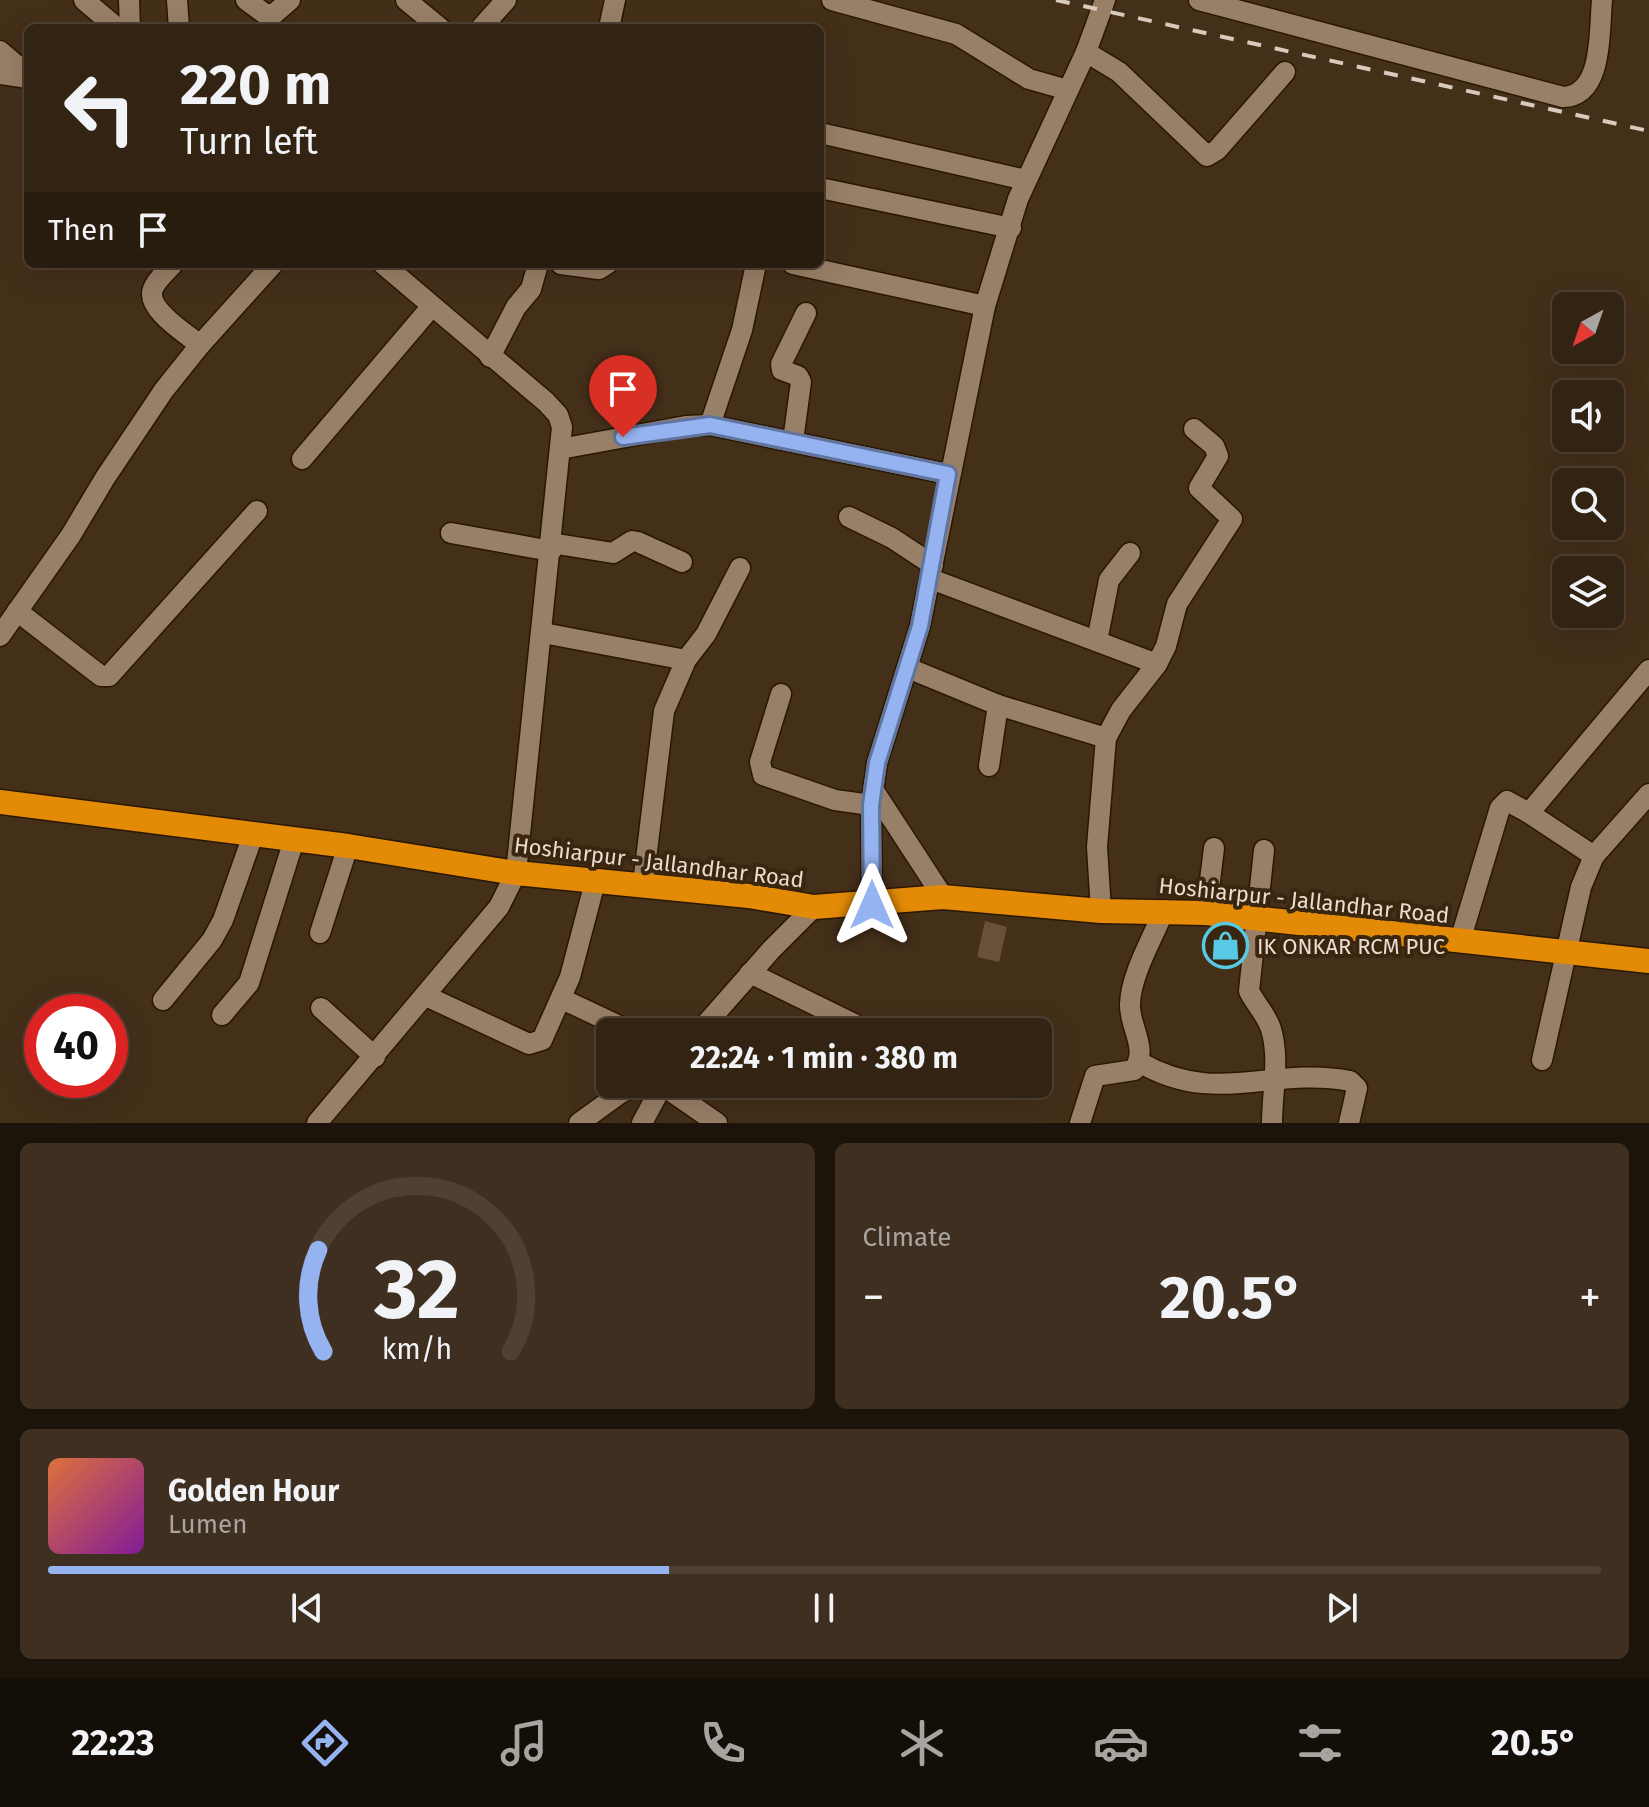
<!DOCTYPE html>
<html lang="en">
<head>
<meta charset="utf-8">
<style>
  body { margin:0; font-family:"Fira Sans",sans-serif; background:#3e2f21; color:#f1f3f6; height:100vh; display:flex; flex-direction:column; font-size:30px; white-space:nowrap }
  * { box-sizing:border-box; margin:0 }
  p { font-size:26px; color:#a9a4a0 }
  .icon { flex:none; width:44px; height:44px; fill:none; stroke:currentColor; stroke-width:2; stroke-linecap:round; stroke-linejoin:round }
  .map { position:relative; height:1123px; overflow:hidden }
  .side { display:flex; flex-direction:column; gap:20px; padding:20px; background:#1c130a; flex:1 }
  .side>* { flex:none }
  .banner { position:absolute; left:24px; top:24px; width:800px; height:244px; border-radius:12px; box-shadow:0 8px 32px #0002,0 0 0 2px #4e4033; background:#332313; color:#f1f3f6; overflow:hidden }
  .needle { width:52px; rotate:220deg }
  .tools { position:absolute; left:1552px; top:292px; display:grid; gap:16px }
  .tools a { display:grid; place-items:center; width:72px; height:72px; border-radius:12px; background:#332313; box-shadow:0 8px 32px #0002,0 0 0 2px #4e4033; font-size:40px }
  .speed { position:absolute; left:24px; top:994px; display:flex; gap:16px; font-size:40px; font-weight:700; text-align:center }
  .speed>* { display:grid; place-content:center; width:104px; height:104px; border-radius:50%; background:#332313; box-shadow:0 8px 32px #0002,0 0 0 2px #4e4033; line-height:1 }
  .speed .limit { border:12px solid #d22; background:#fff; color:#111 }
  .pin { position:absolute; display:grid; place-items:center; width:68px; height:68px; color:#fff; margin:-82px -34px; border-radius:50% 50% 50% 0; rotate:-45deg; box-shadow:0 0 8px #0007 }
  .pin .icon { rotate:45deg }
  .me { position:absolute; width:88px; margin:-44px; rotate:0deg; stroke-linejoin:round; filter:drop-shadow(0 0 6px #0008) }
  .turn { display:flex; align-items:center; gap:28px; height:168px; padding:0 24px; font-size:36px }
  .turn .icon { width:104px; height:104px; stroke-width:2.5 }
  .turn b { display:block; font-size:56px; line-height:68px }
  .then { display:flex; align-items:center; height:76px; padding:0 24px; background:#0003; gap:16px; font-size:30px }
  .big { font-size:60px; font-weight:700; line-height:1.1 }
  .side .tile { flex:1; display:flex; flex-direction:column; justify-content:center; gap:12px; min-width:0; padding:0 28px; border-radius:12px; background:#3e2f21 }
  .side .dial { align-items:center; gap:0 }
  .dial svg { height:208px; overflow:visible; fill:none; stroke:#4e4033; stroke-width:7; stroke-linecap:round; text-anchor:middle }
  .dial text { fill:#f1f3f6; stroke:none }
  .song { display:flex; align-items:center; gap:24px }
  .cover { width:96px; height:96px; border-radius:12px; background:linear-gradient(135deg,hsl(20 70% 55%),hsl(290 70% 35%)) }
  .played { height:8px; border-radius:4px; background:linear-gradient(90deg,#95b2f1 40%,#4e4033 40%) }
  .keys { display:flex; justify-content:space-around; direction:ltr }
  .heat { display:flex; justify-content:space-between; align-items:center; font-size:44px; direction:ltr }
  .side .tiles { flex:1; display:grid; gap:20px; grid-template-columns:1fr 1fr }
  .tile:last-child { grid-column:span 2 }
  .trip { position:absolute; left:596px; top:1018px; width:456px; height:80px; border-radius:12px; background:#332313; box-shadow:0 8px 32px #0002,0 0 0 2px #4e4033; font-weight:700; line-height:80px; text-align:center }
  .menu { display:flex; height:128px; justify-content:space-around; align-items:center; background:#140e08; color:#a9a4a0 }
  .menu .icon { width:56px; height:56px }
  .menu .on { color:#95b2f1 }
  .menu b { font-size:36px; color:#f1f3f6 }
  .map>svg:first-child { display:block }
  .building { fill:#68513a }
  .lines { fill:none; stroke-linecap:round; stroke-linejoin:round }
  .minor-casing { stroke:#2a1702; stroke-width:23 }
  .highway-casing { stroke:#2a1702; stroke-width:27 }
  .minor { stroke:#987f67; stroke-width:20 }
  .highway { stroke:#e38b06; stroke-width:24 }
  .rail { stroke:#d8cabc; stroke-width:4; stroke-dasharray:14 14; stroke-linecap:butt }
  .route-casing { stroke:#61749d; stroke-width:20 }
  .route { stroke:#95b2f1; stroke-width:14 }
  .labels { text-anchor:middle; stroke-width:8; stroke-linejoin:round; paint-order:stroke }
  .street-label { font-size:22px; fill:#e9dccf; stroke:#3a250f }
  .poi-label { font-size:22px; fill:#e9dccf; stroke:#3a250f; text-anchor:start }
</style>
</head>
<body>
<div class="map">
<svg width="1649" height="1123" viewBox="0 0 1649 1123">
  <rect width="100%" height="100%" fill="#442f19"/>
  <polygon class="building" points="985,921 1007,927 999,962 977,957"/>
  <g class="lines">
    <defs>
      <g id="minor">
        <polyline points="84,0 117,28"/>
        <polyline points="129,0 130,28"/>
        <polyline points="177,0 179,28"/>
        <polyline points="246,0 265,14 274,14 290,0"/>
        <polyline points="406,0 440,28"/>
        <polyline points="832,0 956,34 1029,79 1068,90"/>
        <path d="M 1199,0 L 1563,97 C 1604,96 1599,29 1602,0"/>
        <polyline points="481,28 506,0"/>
        <polyline points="609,28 615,0"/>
        <polyline points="0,51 28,75"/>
        <polyline points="1086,52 1119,72 1207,156 1217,150 1285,72"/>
        <polyline points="0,74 28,78"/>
        <polyline points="820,133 1026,180"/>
        <polyline points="820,188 1011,228"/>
        <path d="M 173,264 C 167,271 156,280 153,289 C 145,309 187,334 200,345"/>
        <polyline points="561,264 599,269 607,264"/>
        <polyline points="793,264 985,306"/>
        <polyline points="490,357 516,307 531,289 538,264"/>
        <polyline points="710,425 742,330 756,264"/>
        <polyline points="793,441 801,382 798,376 782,370 781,364 806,313"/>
        <polyline points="560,449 686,426 710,425 948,474"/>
        <polyline points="302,459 432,306"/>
        <polyline points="849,517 892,538 933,565"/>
        <polyline points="451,533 551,551"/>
        <polyline points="551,543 613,553 632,541 638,542 682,562"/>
        <polyline points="931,579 1157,664"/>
        <polyline points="17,611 101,676 109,676 257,511"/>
        <polyline points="543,633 686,660"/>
        <polyline points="0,636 71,535 105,478 164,390 200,345 273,264"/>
        <polyline points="1097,641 1109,580 1130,553"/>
        <polyline points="908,668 998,705 1106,738"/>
        <polyline points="1649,670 1529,813 1594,856 1649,794"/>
        <polyline points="781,694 760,762 763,775 835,800 871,805"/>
        <polyline points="989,766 998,705"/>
        <polyline points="874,791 943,897"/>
        <path d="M 1264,850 L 1249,991 C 1256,1005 1266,1014 1271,1029 C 1280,1059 1272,1092 1272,1123"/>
        <polyline points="643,884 664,711 686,660 706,634 740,568"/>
        <polyline points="872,905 871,805 877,763 920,626 985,306 1018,199 1086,52 1105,0"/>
        <polyline points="1101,911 1097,847 1106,738 1121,710 1157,664 1166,646 1177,604 1232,519 1199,488 1218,456 1214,446 1194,429"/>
        <polyline points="1206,913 1214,848"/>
        <polyline points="320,933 348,846"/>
        <polyline points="1460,941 1500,808 1507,801 1529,813"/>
        <polyline points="750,973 854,1024"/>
        <polyline points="426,996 529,1044 542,1040 570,977 595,882"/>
        <polyline points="562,999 632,1032"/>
        <polyline points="163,1000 212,940 223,920 253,835"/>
        <polyline points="321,1008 375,1057"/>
        <polyline points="222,1015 249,983 294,840"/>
        <polyline points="699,1032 771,950 814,907"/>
        <polyline points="1542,1060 1581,887 1594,856"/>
        <path d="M 1139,1062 C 1216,1107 1271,1066 1350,1081 L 1357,1088 L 1349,1123"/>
        <polyline points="654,1084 662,1085 717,1123"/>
        <polyline points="317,1123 499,907 516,873 562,427 558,415 546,402 383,264"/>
        <polyline points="579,1123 622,1092 645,1084"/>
        <polyline points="642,1123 663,1084"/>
        <path d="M 1080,1123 L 1095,1076 L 1134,1070 C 1149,1048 1129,1027 1130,1004 C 1131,974 1153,938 1164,910"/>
      </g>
      <polyline id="highway" points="0,802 348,846 516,873 749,896 814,907 943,897 1101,911 1206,913 1649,961"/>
    </defs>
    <use href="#minor" class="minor-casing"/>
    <use href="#highway" class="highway-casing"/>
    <use href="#minor" class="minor"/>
    <use href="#highway" class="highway"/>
    <polyline class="rail" points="1056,0 1649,131"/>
  </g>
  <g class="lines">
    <defs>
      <polyline id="route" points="623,437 710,425 948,474 920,626 877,763 871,805 872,905"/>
    </defs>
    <use href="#route" class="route-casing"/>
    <use href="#route" class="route"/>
  </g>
  <defs>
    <symbol id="shop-ring" viewBox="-11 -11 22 22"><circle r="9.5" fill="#3a250f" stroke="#58c9e4" stroke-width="1.5"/><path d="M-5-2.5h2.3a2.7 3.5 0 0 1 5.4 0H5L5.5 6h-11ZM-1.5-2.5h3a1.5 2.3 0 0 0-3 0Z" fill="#58c9e4"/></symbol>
  </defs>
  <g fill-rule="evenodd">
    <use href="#shop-ring" x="1200" y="920" width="51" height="51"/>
  </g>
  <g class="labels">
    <g class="street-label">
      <text transform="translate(659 862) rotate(7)" y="8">Hoshiarpur - Jallandhar Road</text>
      <text transform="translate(1304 900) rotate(6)" y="8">Hoshiarpur - Jallandhar Road</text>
    </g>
    <g class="poi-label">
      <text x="1257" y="954">IK ONKAR RCM PUC</text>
    </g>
  </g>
</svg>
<div class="tools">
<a><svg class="needle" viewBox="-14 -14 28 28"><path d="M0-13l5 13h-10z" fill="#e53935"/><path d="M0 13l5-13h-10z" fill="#a9a4a0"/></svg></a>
<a><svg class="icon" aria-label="sound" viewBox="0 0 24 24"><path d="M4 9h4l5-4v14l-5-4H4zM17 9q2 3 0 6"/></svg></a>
<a><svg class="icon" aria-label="search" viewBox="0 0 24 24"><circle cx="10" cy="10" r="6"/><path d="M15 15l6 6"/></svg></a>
<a><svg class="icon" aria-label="layers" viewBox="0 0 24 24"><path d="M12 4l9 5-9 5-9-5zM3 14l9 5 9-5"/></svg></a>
</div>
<div class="speed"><div class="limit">40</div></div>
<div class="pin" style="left:623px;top:437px;background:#d93025"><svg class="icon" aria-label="arrive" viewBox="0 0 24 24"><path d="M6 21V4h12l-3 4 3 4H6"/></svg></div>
<svg class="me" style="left:872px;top:905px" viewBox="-20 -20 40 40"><path d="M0-17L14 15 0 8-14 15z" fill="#95b2f1" stroke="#fff" stroke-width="4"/></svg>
<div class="trip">22:24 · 1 min · 380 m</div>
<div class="banner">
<div class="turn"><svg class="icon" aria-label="left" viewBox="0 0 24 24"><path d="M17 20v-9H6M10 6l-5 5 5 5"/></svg><div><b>220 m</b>Turn left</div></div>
<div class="then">Then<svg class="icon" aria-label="arrive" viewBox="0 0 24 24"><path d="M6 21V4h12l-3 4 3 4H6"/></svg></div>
</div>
</div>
<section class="side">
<div class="tiles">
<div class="tile dial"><svg viewBox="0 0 100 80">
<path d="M14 69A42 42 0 1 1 86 69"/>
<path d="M14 69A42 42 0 0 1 12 30" stroke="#95b2f1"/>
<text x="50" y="56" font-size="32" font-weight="700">32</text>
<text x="50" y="72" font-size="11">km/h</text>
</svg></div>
<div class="tile"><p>Climate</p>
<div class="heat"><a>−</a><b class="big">20.5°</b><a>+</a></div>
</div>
<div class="tile">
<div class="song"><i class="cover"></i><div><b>Golden Hour</b><p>Lumen</p></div></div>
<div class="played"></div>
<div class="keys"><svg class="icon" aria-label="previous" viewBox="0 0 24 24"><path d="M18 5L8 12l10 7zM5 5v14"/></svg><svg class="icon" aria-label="pause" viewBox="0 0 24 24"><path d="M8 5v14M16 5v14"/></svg><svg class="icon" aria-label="next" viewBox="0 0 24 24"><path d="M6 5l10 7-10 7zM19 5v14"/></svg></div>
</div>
</div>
</section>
<nav class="menu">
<b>22:23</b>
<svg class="icon on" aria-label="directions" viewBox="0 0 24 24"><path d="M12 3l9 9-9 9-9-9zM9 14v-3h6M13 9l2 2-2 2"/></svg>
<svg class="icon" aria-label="music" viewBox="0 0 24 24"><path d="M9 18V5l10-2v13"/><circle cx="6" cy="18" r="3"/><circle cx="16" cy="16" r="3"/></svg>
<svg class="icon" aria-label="phone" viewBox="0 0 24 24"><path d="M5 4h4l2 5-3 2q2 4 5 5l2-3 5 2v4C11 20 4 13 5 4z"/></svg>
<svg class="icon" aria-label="climate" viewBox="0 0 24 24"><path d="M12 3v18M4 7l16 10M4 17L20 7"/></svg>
<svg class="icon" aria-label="car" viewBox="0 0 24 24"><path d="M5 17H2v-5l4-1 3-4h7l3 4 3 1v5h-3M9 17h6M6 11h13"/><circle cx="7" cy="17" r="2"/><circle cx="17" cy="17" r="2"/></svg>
<svg class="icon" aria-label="filters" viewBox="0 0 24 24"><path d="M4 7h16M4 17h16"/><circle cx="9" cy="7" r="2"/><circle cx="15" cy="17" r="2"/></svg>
<b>20.5°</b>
</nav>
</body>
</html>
